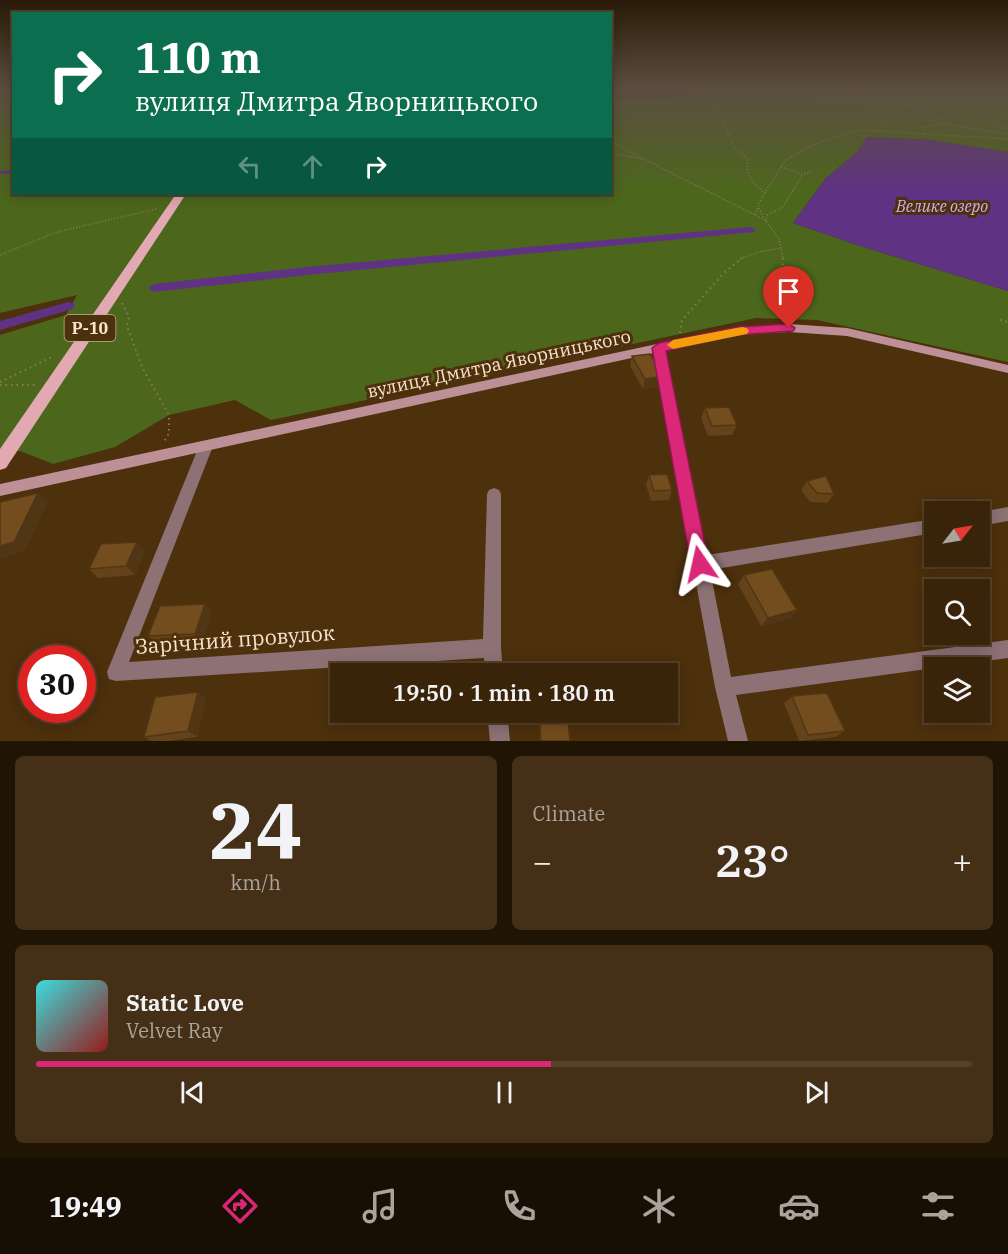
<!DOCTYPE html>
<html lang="en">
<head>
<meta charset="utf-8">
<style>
  body { margin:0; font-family:"IBM Plex Serif",serif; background:#453017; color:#f1f3f6; height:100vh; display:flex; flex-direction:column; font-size:22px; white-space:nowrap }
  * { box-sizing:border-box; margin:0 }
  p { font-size:20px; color:#aba49c }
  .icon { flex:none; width:33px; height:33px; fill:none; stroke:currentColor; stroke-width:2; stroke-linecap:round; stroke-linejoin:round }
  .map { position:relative; height:741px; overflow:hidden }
  .details { display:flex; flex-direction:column; gap:15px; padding:15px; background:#201405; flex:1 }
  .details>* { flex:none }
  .top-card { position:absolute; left:12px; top:12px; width:600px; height:183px; border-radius:0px; box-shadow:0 3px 15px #0003,0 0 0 2px #54412a; background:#0b6e4f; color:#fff; overflow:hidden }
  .needle { width:39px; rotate:59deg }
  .tools { position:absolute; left:924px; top:501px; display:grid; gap:12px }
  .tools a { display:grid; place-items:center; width:66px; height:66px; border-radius:0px; background:#3a2409; box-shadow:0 3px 15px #0003,0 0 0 2px #54412a; font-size:30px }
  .speed { position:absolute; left:18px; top:645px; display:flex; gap:12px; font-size:30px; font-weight:700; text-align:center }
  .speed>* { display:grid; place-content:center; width:78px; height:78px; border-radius:50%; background:#3a2409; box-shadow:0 3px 15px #0003,0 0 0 2px #54412a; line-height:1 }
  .speed .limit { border:9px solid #d22; background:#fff; color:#111 }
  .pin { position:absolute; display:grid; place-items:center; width:51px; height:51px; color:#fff; margin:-62px -26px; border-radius:50% 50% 50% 0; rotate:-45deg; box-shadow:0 0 6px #0007 }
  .pin .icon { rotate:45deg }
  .me { position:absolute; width:66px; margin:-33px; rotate:349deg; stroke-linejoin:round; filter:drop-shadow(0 0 4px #0008) }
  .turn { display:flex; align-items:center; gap:21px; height:126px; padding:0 24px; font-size:27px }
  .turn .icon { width:78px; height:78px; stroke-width:2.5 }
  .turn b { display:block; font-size:42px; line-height:51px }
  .lanes { display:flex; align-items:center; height:57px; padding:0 24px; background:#0003; justify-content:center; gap:30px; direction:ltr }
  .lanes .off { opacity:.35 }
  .big { font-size:45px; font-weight:600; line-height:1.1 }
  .details .tile { flex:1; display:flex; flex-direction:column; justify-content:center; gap:9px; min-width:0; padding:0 21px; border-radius:9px; background:#453017 }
  .details .dial { align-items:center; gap:0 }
  .dial b { font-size:78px; line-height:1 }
  .song { display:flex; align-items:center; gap:18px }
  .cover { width:72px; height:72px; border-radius:9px; background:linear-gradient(135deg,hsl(180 70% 55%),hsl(0 70% 35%)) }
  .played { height:6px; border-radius:3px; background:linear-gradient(90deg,#db2777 55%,#54412a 55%) }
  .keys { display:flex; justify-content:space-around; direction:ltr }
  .heat { display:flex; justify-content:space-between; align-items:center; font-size:33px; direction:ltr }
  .details .tiles { flex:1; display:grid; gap:15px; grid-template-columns:1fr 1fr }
  .tile:last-child { grid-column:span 2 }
  .trip { position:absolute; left:330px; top:663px; width:348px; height:60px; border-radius:0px; background:#3a2409; box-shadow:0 3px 15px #0003,0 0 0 2px #54412a; font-weight:600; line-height:60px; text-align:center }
  .tab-bar { display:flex; height:96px; justify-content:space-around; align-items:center; background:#170e04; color:#aba49c }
  .tab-bar .icon { width:42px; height:42px }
  .tab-bar .on { color:#db2777 }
  .tab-bar b { font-size:27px; color:#f1f3f6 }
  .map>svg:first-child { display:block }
  .green { fill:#4c671c }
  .forest { fill:#526e21 }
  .water { fill:#5f3283 }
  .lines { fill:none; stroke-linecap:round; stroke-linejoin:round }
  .stream { stroke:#5f3283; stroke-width:3 }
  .canal { fill:#5f3283; fill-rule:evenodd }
  .path-far1 { stroke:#927758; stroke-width:1.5; stroke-dasharray:1 2; stroke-linecap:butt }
  .path { stroke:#927758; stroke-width:2; stroke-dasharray:1.5 4; stroke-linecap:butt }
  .street { fill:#8d7175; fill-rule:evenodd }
  .secondary { fill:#bd9098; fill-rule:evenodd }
  .primary { fill:#e2a9b3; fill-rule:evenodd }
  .wall { fill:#64421a }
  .shaded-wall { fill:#513615 }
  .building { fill:#744d1e; stroke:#513615; stroke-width:1.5 }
  .route { fill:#db2777; stroke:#8e194d; stroke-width:1.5 }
  .slow { fill:#f59e0b }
  .labels { text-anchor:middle; stroke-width:6; stroke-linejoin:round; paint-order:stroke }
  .far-water-label { font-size:16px; font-style:italic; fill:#d1b0f3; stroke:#4d300c }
  .shield { fill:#4d300c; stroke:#c7ad92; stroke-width:1.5 }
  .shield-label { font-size:16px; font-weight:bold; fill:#fbe3cc }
  .street-label { font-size:18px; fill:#fbe3cc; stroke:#4d300c }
  .near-street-label { font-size:21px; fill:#fbe3cc; stroke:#4d300c }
</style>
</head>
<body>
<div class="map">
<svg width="1008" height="741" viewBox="0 0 1008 741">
  <rect width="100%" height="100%" fill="#4d300c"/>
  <polygon class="green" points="0,89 13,89 14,194 610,194 611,98 696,97 688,89 775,89 839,105 921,108 1008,120 1008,152 929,140 867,137 857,152 826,178 793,223 863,247 1008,291 1008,362 817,320 756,318 271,420 235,400 169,415 115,447 53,464 20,451 0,451 0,335 66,315 77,295 0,313"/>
  <polygon class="forest" points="775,89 1008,89 1008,120 921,108 839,105 780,97"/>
  <polygon class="water" points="867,137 929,140 1008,152 1008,291 863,247 793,223 826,178 857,152"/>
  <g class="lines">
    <polyline class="stream" points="0,172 14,173"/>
    <g class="canal">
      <polygon points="750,227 756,230 754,232 307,275 154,292 148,288 154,284 307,267"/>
      <polygon points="68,302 73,303 75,306 73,309 0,330 0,321"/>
    </g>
    <g class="path-far1">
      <path d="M 700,89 L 723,121 L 734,147 L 748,159 C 745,175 753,184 765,193"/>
      <polyline points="851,89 890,114 877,131"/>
      <polyline points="854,89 889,97 940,119"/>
      <polyline points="978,116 1008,130"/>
      <polyline points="939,123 1008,134"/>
      <polyline points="925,134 923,128 939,123 938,120 952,113"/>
      <polyline points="610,139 622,148 765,220 779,239 783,259"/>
      <polyline points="610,153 643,159"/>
      <polyline points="781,167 803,174 812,172"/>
      <polyline points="759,208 764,218"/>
      <polyline points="755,215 761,199 785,161 808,147 834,137 862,130 1008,139"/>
      <polyline points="766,221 767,215 783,207 803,174"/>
      <polyline points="0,255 57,232 156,209"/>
      <polyline points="740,259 758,252 782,248"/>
    </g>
    <g class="path">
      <polyline points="783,258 781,294 786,317"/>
      <polyline points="122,303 129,317 127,326 142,367 169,415 169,433 164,442"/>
      <polyline points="1000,320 1008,322"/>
      <polyline points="680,333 682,320 723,274 742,258"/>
      <polyline points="0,382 54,356"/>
      <polyline points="0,385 36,385"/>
    </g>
    <g class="street">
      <polygon points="659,344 665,348 707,555 934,519 934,533 710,570 731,677 1008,640 1008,658 736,695 748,741 728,741 715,687 653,348"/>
      <polygon points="206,441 211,442 213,446 129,662 483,639 487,494 489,490 494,488 499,490 501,494 501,648 503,674 485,674 484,658 116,681 109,679 107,672 199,446 201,442"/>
      <polygon points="1008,507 1008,521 980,526 980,512"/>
      <polygon points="487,712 507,712 510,741 490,741"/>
    </g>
    <polygon class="secondary" points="789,324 847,328 1008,365 1008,373 847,336 789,332 737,335 0,496 0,484 737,327"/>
    <polygon class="primary" points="176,194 186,194 6,468 0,470 0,449"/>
  </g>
  <g class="wall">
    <polygon points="632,356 658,387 643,389 630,366"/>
    <polygon points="705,408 737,425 732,435 708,436 701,418"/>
    <polygon points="649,475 672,490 669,500 651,501 646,485"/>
    <polygon points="807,481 834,494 827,503 810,502 801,490"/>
    <polygon points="145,551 135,575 98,578 89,569"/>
    <polygon points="744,575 797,610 790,618 761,626 738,584"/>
    <polygon points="212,612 202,642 157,644 148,636"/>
    <polygon points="198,692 206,699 197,737 168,741 151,741 144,737"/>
    <polygon points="792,696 845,731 835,737 799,741 784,703"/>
    <polygon points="448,712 478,712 450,718"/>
    <polygon points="538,712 567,712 570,741 540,741"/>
  </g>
  <g class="shaded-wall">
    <polygon points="661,377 658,387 643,389 645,379"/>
    <polygon points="38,493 48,502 25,551 0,559 0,546"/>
    <polygon points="137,542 145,551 135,575 126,566"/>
    <polygon points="205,604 212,612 202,642 195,634"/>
    <polygon points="797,610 790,618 761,626 768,618"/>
    <polygon points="198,692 206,699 197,737 188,731"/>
  </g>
  <g class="building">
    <polygon points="650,354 659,368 661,377 645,379 632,356"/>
    <polygon points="729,407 737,425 712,426 705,408"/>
    <polygon points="667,474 672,490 654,491 649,475"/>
    <polygon points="826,476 834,494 817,493 807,481"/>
    <polygon points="38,493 14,542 0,546 0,502"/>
    <polygon points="137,542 126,566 89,569 101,544"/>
    <polygon points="772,569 797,610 768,618 744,575"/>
    <polygon points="205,604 195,634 148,636 160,606"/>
    <polygon points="198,692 188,731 144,737 155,697"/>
    <polygon points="827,693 845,731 808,735 792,696"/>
    <polygon points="539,712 567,712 570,741 541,741"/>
  </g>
  <linearGradient id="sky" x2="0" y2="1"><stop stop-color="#2a1a07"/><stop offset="0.46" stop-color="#5c4e40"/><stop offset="1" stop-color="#5c4e40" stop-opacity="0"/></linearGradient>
  <rect width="1008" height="193" fill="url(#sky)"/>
  <polygon class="route" points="789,324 795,328 793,331 737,335 666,351 709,564 707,570 700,573 694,570 691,564 652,348 659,343 737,327"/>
  <polygon class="slow" points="742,327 747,328 749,331 747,334 673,349 667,345 673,340"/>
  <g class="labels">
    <g class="far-water-label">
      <text x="942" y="212">Велике озеро</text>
    </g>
    <rect class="shield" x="64.5" y="315" width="51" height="26" rx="4.5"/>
    <g class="shield-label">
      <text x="90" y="334">Р-10</text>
    </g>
    <g class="street-label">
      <text transform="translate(499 364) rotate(-12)" y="6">вулиця Дмитра Яворницького</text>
    </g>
    <g class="near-street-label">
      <text transform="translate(235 640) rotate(-4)" y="7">Зарічний провулок</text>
    </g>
  </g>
</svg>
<div class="tools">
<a><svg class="needle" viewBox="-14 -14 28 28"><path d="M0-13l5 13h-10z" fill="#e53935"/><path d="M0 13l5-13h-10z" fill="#aba49c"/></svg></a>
<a><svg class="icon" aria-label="search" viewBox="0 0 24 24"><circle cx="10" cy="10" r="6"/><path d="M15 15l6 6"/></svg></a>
<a><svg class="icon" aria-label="layers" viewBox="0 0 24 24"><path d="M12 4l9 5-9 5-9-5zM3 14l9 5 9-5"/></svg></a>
</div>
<div class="speed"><div class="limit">30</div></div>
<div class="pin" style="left:789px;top:328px;background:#d93025"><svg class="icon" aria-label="arrive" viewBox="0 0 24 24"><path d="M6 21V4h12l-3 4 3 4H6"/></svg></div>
<svg class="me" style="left:700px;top:564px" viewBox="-20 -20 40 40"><path d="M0-17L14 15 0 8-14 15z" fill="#db2777" stroke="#fff" stroke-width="4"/></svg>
<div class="trip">19:50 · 1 min · 180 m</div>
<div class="top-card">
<div class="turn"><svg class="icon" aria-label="right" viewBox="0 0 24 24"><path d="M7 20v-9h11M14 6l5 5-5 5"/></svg><div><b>110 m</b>вулиця Дмитра Яворницького</div></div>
<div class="lanes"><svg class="icon off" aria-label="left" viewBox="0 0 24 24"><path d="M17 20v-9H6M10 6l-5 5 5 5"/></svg><svg class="icon off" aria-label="ahead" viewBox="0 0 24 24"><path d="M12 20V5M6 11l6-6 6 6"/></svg><svg class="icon" aria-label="right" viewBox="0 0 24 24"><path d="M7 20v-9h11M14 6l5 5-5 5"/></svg></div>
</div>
</div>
<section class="details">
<div class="tiles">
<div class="tile dial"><b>24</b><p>km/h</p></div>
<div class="tile"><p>Climate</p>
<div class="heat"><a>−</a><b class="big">23°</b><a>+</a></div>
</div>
<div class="tile">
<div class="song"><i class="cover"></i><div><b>Static Love</b><p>Velvet Ray</p></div></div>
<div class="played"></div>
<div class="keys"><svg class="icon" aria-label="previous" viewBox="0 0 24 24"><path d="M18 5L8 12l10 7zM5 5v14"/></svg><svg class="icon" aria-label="pause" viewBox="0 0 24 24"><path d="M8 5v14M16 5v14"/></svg><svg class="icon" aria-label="next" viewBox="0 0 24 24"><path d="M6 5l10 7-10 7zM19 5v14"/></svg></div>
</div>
</div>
</section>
<nav class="tab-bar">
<b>19:49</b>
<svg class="icon on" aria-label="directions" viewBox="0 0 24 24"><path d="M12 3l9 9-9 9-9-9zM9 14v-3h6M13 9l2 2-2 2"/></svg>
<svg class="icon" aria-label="music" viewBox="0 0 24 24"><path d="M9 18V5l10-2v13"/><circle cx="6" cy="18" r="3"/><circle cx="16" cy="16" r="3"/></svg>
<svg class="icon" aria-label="phone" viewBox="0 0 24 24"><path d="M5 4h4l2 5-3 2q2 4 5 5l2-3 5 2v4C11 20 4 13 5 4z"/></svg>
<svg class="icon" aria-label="climate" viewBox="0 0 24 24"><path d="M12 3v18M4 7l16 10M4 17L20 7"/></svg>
<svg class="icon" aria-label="car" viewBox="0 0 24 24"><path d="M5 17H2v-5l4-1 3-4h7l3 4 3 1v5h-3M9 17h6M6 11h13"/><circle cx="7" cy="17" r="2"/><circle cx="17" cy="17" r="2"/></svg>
<svg class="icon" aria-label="filters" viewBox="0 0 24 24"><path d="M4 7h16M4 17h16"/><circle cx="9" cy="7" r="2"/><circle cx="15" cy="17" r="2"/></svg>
</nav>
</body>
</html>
